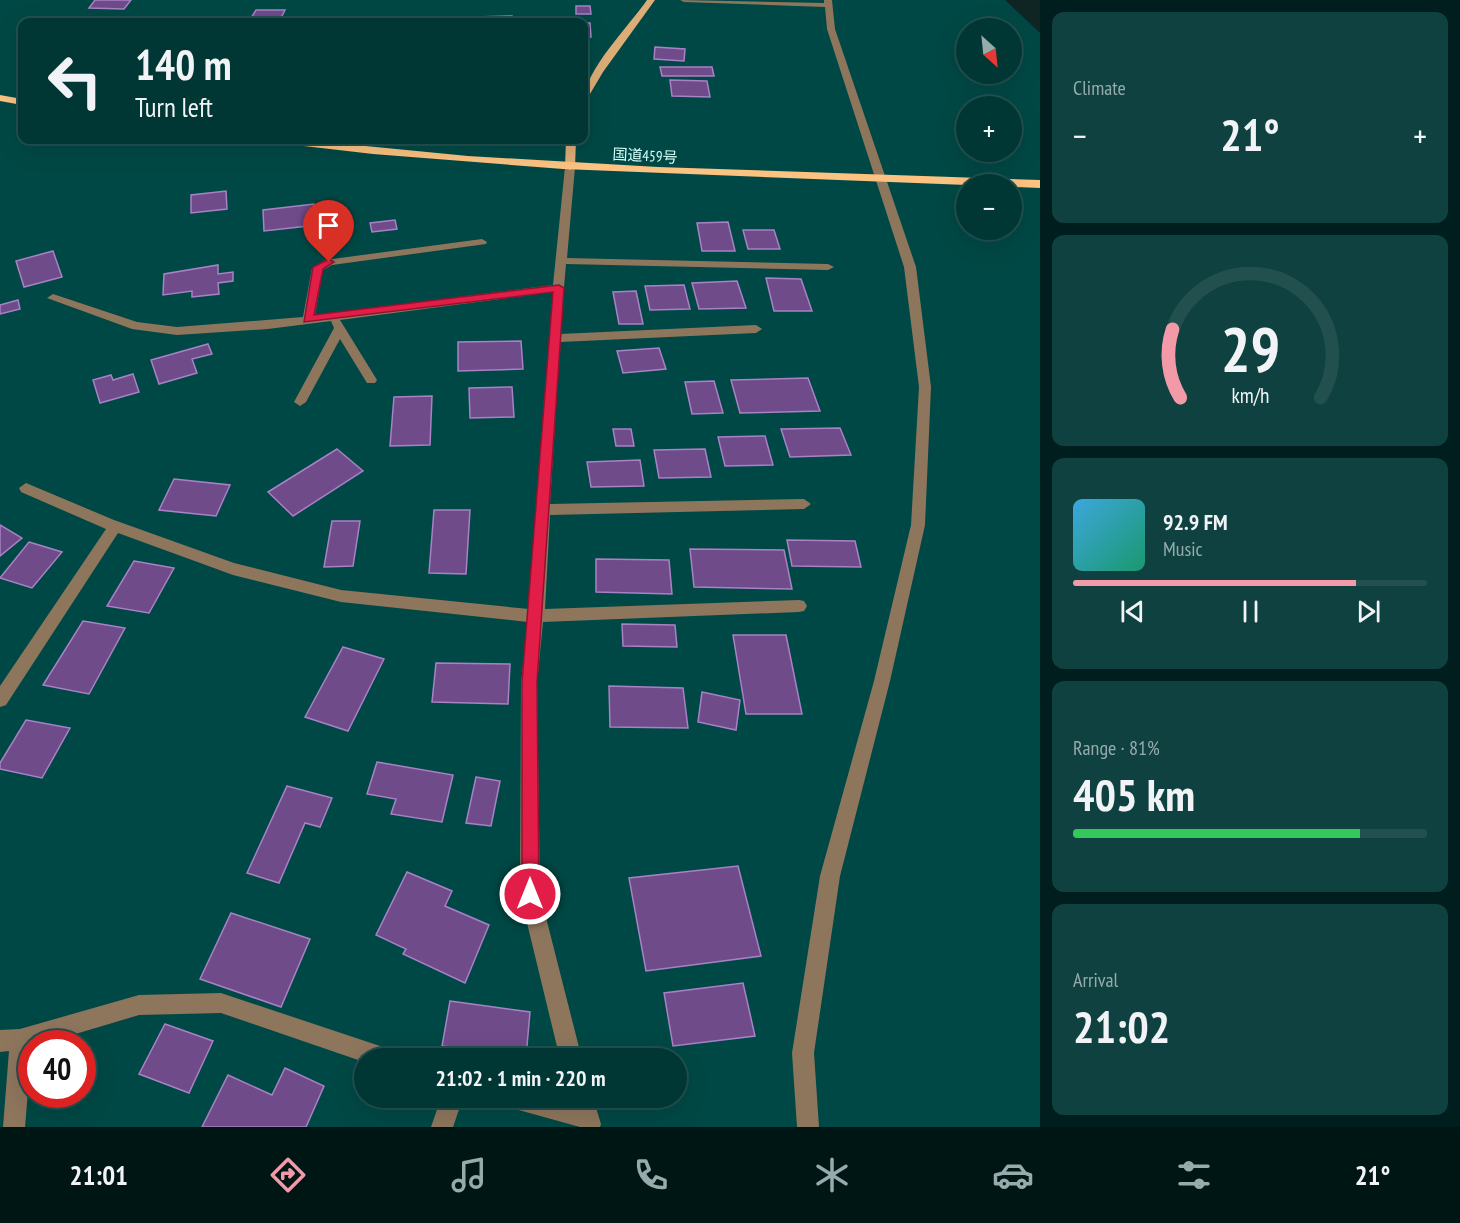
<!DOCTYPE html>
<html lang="en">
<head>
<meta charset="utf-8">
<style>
  body { margin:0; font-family:"PT Sans Narrow","Noto Sans JP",sans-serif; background:#0e4140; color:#f1f3f6; height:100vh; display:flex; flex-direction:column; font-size:22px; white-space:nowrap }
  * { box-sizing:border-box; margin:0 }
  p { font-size:20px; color:#95abac }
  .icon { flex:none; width:33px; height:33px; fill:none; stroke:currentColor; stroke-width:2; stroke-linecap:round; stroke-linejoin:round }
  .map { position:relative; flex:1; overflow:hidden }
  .sheet { display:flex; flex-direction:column; gap:12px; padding:12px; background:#001e1d; width:420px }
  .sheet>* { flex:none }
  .guide { position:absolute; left:18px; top:18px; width:570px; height:126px; border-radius:12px; box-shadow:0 6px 24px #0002,0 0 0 2px #22504f; background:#003634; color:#f1f3f6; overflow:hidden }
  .needle { width:39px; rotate:153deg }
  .tools { position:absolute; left:956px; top:18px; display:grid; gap:12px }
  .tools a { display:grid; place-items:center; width:66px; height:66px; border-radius:50%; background:#003634; box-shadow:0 6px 24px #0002,0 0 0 2px #22504f; font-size:30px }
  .speed { position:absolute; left:18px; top:1030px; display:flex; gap:12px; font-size:30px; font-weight:700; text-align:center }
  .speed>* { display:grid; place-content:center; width:78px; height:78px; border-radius:50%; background:#003634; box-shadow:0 6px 24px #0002,0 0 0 2px #22504f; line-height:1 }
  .speed .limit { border:9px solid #d22; background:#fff; color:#111 }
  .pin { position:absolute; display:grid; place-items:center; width:51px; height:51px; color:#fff; margin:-62px -26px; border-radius:50% 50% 50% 0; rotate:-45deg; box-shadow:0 0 6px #0007 }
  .pin .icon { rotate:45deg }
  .me { position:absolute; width:66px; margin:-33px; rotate:0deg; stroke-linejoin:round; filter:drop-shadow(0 0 4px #0008) }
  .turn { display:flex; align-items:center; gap:21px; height:126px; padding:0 18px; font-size:27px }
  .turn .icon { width:78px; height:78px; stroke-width:2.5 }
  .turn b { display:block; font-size:42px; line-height:51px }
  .big { font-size:45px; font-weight:800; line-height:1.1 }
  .sheet .widget { flex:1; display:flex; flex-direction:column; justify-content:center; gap:9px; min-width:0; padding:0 21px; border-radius:12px; background:#0e4140 }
  .sheet .dial { align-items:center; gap:0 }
  .dial svg { height:156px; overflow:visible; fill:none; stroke:#22504f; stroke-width:7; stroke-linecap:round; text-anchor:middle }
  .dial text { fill:#f1f3f6; stroke:none }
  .song { display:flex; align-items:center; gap:18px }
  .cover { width:72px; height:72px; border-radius:9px; background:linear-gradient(135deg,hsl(200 70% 55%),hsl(160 70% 35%)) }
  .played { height:6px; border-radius:3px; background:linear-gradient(90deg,#f39aa8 80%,#22504f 80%) }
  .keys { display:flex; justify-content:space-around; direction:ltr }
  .heat { display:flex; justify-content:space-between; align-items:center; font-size:33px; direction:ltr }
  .charge { height:9px; border-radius:4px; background:linear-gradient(90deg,#34c759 81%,#22504f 0) }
  .trip { position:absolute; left:354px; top:1048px; width:333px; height:60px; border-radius:30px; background:#003634; box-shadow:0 6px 24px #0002,0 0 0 2px #22504f; font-weight:800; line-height:60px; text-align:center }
  .dock { display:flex; height:96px; justify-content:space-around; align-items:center; background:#001615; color:#95abac }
  .dock .icon { width:42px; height:42px }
  .dock .on { color:#f39aa8 }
  .dock b { font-size:27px; color:#f1f3f6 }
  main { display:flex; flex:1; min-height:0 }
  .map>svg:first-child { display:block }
  .water { fill:#0e2523 }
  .building { fill:#6f4b8a; stroke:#a782c5; stroke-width:1.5 }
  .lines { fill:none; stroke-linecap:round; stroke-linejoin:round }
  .minor { fill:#8e765d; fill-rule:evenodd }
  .major { fill:#dcad77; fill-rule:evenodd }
  .highway { fill:#fbc281; fill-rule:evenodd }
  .route { fill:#e11d48; stroke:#92132f; stroke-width:1.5 }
  .labels { text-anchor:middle; stroke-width:4.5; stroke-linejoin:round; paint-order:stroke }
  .far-street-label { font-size:15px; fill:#d6fffb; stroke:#004845 }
</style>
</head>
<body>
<main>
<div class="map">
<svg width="1040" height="1127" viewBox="0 0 1040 1127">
  <rect width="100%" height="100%" fill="#004845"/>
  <polygon class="water" points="1005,0 1040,0 1040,33"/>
  <g class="building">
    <polygon points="95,0 131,0 124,9 89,8"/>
    <polygon points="576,6 590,6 591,14 576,14"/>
    <polygon points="256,10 285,10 281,18 251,18"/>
    <polygon points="512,16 512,22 475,22 475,17"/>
    <polygon points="584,23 590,23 591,37 584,37"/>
    <polygon points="655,47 685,49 684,61 654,59"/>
    <polygon points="660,67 712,67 714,76 662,76"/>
    <polygon points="670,80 707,81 710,97 672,96"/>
    <polygon points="226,191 227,209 191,213 191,195"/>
    <polygon points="314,204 317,225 264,231 263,210"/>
    <polygon points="395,220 397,229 372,232 370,223"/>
    <polygon points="728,222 735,251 702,251 697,223"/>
    <polygon points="743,230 774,230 780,249 748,249"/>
    <polygon points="53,251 62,277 24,287 16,261"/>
    <polygon points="218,265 218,274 233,272 233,281 218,283 219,294 192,297 192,291 163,295 164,274"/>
    <polygon points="766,278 801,279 812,311 774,311"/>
    <polygon points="737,281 746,308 699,309 692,283"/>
    <polygon points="684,285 690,309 650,310 645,286"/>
    <polygon points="636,291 643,324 619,324 613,292"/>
    <polygon points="18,300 20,309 0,314 0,305"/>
    <polygon points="521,341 523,369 458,371 458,342"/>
    <polygon points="208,344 212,354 192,359 197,373 159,384 151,360"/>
    <polygon points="659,348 666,369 623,373 617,351"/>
    <polygon points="133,374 139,392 100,403 93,380 111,375 113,380"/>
    <polygon points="808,378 820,411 740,413 731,380"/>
    <polygon points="714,381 723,413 692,414 685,382"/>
    <polygon points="512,387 514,417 470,418 469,388"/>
    <polygon points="432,396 430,445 390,446 394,397"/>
    <polygon points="840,428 851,455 790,457 781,429"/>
    <polygon points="613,429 631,429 634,446 616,446"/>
    <polygon points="765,436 773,465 725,466 718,437"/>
    <polygon points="337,449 363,471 293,516 268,492"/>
    <polygon points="705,449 711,477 659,478 654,450"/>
    <polygon points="640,460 644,486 591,487 587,462"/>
    <polygon points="174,479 230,485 216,516 159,510"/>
    <polygon points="434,510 470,510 466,574 429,573"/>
    <polygon points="332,521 360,521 353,566 324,567"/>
    <polygon points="0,525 22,538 0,556"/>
    <polygon points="787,540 855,541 861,567 792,566"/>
    <polygon points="29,542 62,552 32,588 0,578"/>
    <polygon points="690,549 784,550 792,589 694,587"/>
    <polygon points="596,559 669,560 672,594 596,592"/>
    <polygon points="134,561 174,568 149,613 107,606"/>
    <polygon points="83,621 125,628 89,694 43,685"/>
    <polygon points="622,624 675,625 677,647 623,646"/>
    <polygon points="733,635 786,635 802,714 746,714"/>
    <polygon points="343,647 384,659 348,731 305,717"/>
    <polygon points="436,663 510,664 508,704 432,702"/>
    <polygon points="609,686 683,688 688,728 610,727"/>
    <polygon points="702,692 740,700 736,730 698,722"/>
    <polygon points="26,720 70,728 42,778 0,769 0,763"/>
    <polygon points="377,762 453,775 442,822 391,814 396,799 367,794"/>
    <polygon points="476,777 500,781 491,826 466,823"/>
    <polygon points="287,786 332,798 320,827 305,823 279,883 247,873"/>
    <polygon points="738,866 761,956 646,971 629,878"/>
    <polygon points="407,872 452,891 445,906 489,925 465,983 403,954 406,949 376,935"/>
    <polygon points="231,913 310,939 281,1007 200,979"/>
    <polygon points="743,983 755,1036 673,1046 664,993"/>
    <polygon points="450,1001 530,1012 526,1057 442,1046"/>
    <polygon points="165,1024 213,1041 189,1093 139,1074"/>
    <polygon points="285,1068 324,1086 306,1127 202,1127 228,1075 272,1095"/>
  </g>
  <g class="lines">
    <g class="minor">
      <polygon points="680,0 824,3 824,0 832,0 835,29 916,267 931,387 925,525 890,681 840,876 814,1053 819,1127 797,1127 792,1053 820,876 874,681 911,525 919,387 904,267 827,29 825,7 684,2"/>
      <polygon points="570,164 575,167 567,258 828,264 834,267 828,270 566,264 560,334 756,325 762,329 756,333 560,342 550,504 804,499 811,504 804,509 550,515 545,609 799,600 804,601 807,606 804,611 799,612 543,622 537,683 540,894 582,1059 560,1059 520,894 521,683 528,622 341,602 233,575 118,533 6,705 0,707 0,686 106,529 21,492 19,488 26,483 114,520 234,563 341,590 529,609 553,292 340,320 377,380 375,383 367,383 340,339 306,402 300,406 294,402 334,328 331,321 268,329 177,335 132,329 47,298 53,294 137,322 177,327 303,317 312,268 325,260 482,239 487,242 486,244 332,265 323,270 315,315 553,285 565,167"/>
      <polygon points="221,993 386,1048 394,1051 397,1059 364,1059 364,1062 221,1013 139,1015 42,1044 32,1044 25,1127 3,1127 9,1051 0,1052 0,1030 20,1029 139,995"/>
      <polygon points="441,1098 463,1098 453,1127 431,1127"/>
      <polygon points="504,1098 555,1098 573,1103 571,1098 593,1098 601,1124 600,1127 580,1127 515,1109 507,1106"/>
    </g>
    <g class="major">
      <path d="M 647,0 L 655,0 L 603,72 L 587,99 L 584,100 C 584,71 630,25 647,0 Z"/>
      <polygon points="566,140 576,140 575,167 570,170 565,167"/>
    </g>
    <g class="highway">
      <polygon points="0,95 22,99 22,105 0,101"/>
      <polygon points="272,140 304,140 468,156 658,167 1040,180 1040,188 563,169 373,154 278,143"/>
    </g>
  </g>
  <polygon class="route" points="329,259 334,262 323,269 314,315 559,285 564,288 537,682 539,894 537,900 530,903 524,900 522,894 522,682 553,292 304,322 313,267"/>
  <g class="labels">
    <g class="far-street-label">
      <text transform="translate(645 156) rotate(3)" y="5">国道459号</text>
    </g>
  </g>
</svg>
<div class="tools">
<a><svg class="needle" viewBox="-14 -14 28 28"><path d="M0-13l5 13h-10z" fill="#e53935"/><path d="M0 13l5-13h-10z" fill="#95abac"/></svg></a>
<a>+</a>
<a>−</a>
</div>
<div class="speed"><div class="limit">40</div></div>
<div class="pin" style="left:329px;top:262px;background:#d93025"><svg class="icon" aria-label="arrive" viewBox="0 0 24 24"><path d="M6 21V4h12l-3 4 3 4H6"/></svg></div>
<svg class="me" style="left:530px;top:894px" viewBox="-20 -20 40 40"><circle r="17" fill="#e11d48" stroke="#fff" stroke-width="3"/><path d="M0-11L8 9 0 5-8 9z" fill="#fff"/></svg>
<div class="trip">21:02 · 1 min · 220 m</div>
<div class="guide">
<div class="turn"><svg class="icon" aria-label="left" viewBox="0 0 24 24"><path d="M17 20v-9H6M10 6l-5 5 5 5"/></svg><div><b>140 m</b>Turn left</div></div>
</div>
</div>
<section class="sheet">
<div class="widget"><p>Climate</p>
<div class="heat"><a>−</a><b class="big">21°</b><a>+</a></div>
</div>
<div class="widget dial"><svg viewBox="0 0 100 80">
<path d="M14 69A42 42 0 1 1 86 69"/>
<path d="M14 69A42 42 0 0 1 10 34" stroke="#f39aa8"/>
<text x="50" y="56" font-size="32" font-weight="700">29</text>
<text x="50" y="72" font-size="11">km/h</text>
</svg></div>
<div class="widget">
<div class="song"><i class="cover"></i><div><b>92.9 FM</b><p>Music</p></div></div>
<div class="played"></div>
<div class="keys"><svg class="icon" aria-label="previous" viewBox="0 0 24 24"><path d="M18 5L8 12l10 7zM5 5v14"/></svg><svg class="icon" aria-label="pause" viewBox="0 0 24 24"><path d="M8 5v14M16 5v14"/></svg><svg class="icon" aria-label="next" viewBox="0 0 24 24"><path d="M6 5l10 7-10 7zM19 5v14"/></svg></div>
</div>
<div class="widget"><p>Range · 81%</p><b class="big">405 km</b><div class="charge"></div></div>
<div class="widget"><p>Arrival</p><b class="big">21:02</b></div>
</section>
</main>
<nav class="dock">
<b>21:01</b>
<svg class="icon on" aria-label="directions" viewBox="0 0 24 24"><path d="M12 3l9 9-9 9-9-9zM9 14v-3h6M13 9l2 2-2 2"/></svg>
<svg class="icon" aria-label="music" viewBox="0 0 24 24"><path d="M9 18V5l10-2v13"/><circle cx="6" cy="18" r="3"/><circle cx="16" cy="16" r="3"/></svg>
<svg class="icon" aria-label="phone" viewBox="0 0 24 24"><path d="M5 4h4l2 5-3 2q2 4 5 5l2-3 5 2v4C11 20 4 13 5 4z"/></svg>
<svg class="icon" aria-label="climate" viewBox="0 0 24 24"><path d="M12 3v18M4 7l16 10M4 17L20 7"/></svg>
<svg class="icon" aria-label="car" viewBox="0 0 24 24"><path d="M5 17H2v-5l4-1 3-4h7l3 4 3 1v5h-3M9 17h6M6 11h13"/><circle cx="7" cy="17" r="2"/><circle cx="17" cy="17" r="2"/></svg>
<svg class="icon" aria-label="filters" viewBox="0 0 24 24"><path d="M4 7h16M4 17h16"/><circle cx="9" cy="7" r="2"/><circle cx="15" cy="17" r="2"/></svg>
<b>21°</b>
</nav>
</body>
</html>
